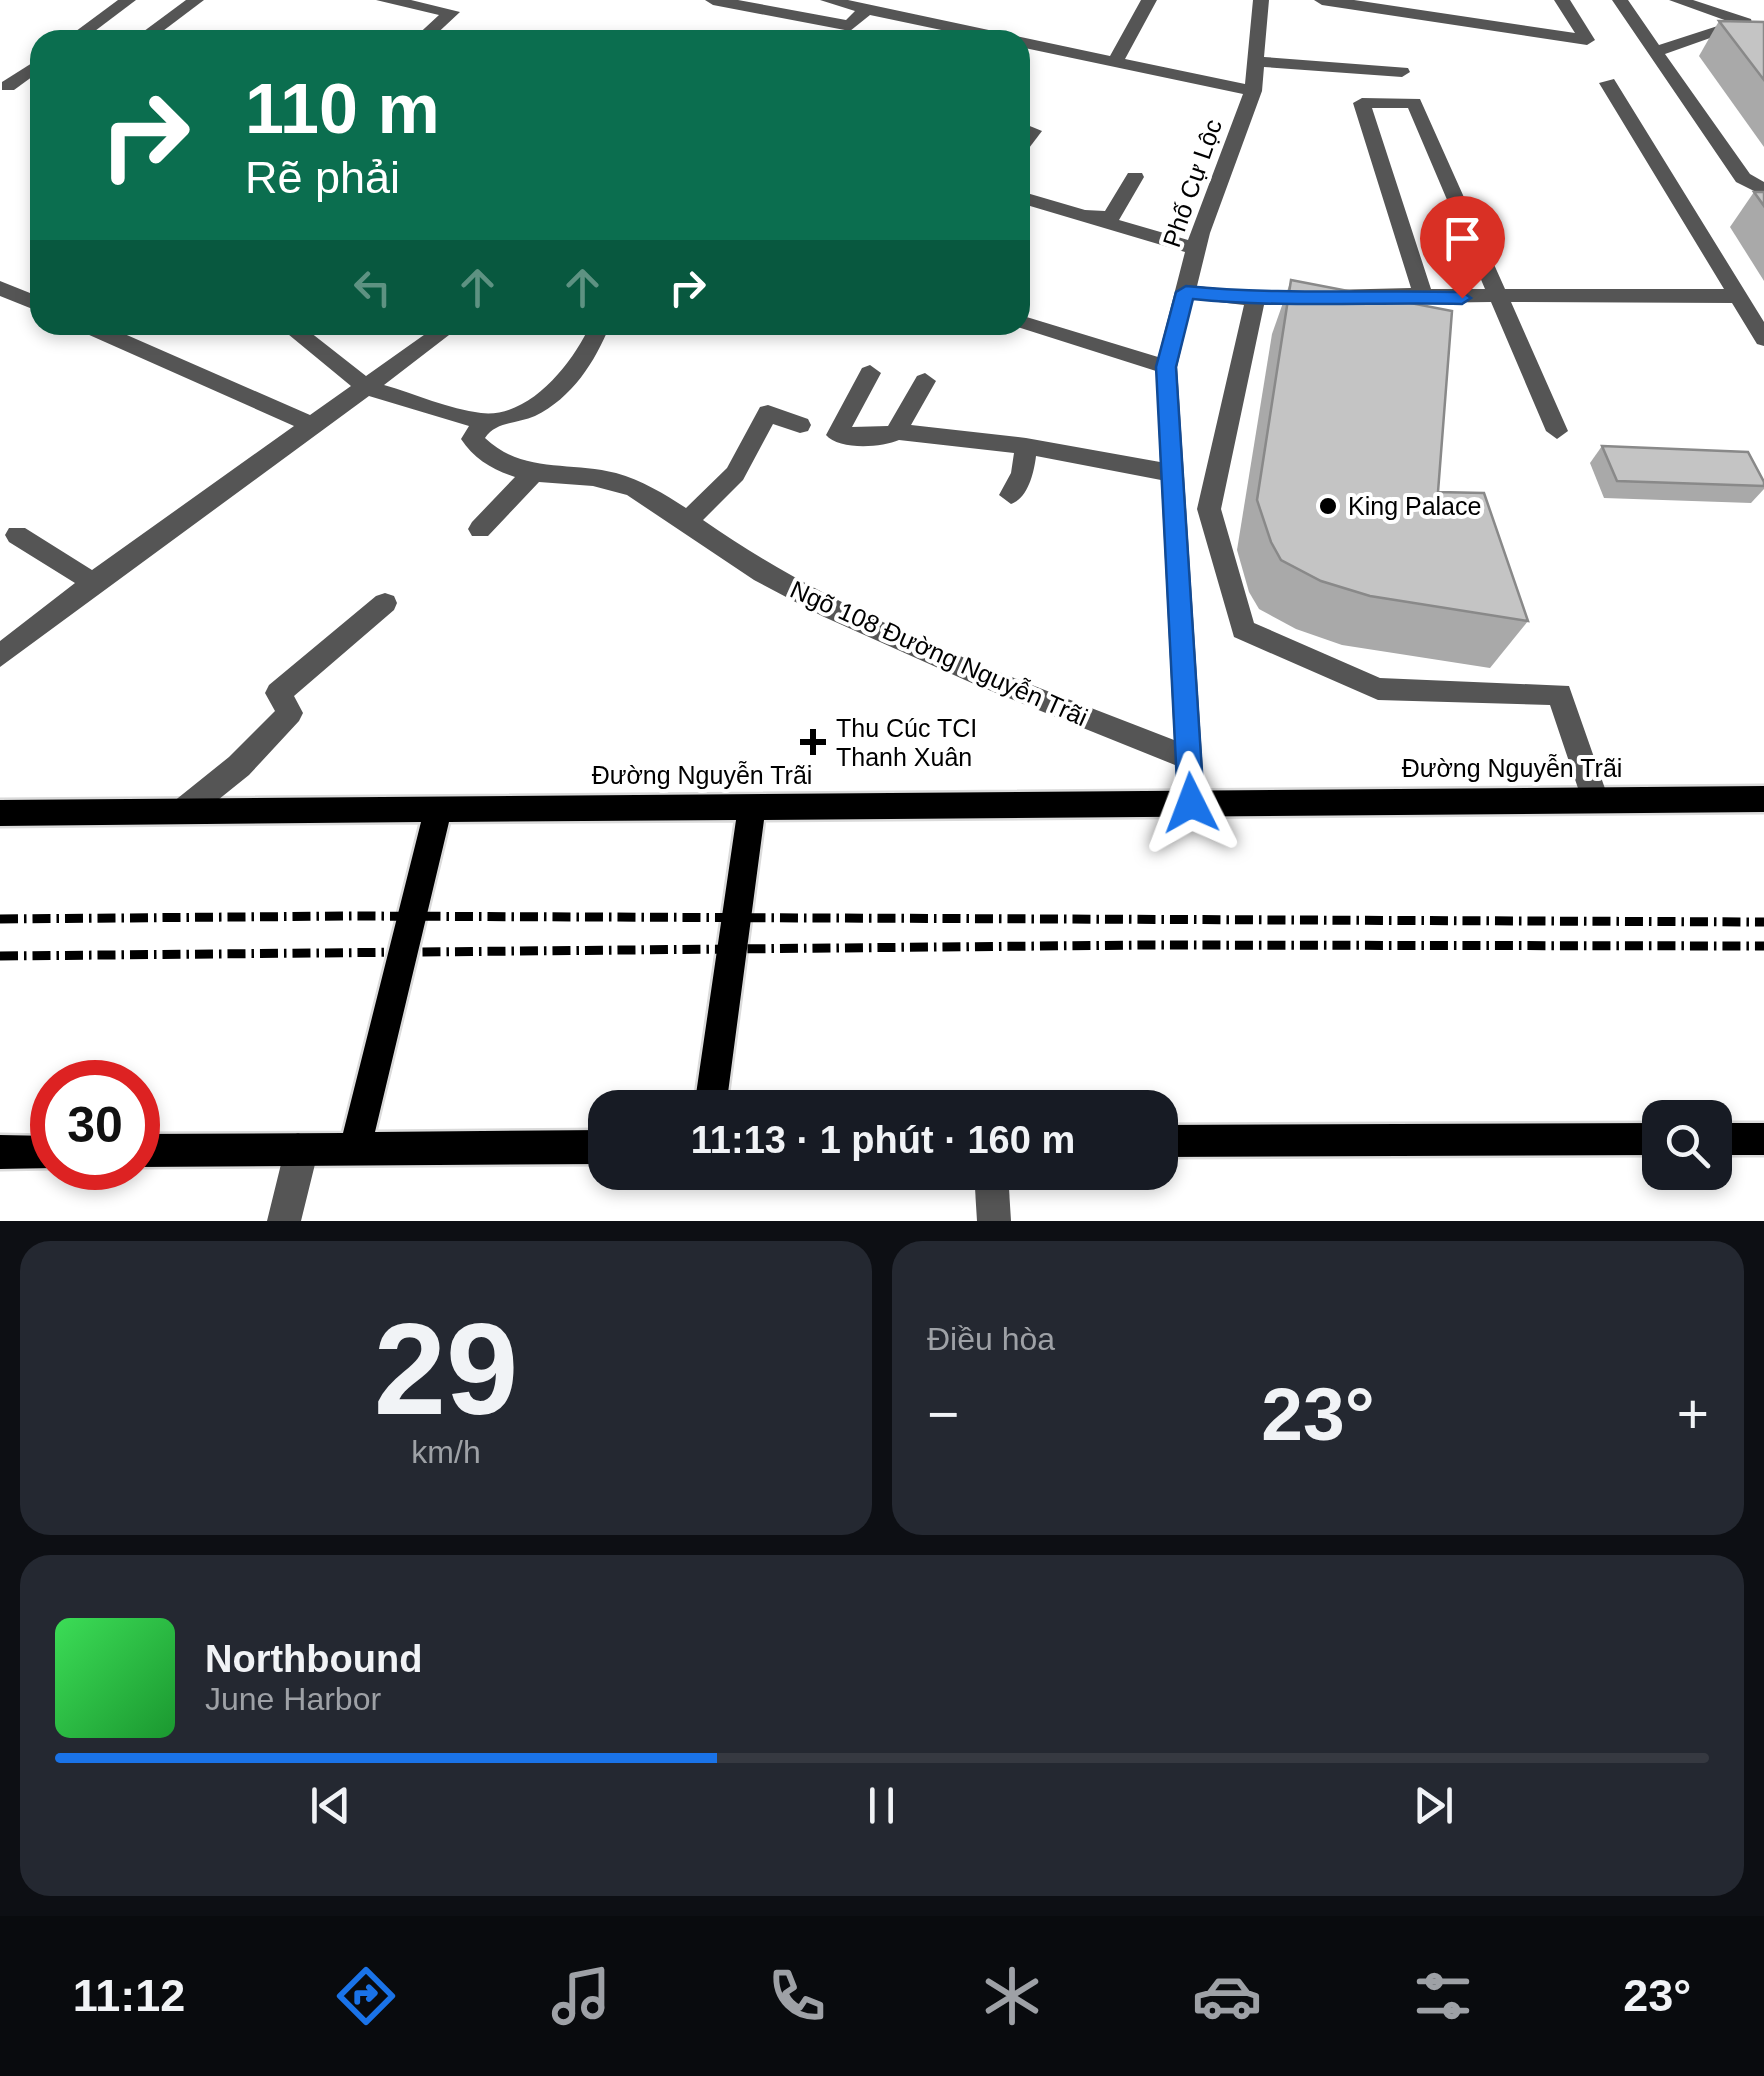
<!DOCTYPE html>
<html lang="vi">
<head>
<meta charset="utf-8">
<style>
  body { margin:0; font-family:Helvetica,sans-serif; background:#242831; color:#f1f3f6; height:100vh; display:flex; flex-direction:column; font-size:38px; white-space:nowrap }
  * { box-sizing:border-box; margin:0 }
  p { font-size:32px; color:#9ea1a6 }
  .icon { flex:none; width:55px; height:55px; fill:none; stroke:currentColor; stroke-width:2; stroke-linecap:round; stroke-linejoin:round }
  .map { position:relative; height:1221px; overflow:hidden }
  .side { display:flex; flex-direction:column; gap:20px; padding:20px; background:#0d0f14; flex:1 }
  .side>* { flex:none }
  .guide { position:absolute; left:30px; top:30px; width:1000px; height:305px; border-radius:30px; box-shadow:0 5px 15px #0003; background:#0b6e4f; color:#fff; overflow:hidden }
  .fabs { position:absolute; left:1642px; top:1100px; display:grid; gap:20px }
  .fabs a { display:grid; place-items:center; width:90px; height:90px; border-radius:20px; background:#171b24; box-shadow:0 5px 15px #0003; font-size:50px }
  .speed { position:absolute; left:30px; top:1060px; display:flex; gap:20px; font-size:50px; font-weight:700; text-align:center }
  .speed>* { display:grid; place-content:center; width:130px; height:130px; border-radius:50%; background:#171b24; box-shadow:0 5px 15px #0003; line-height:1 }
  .speed .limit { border:15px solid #d22; background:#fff; color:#111 }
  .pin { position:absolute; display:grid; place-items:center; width:85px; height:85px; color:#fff; margin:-102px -42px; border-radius:50% 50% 50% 0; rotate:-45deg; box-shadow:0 0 10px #0007 }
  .pin .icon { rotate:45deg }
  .me { position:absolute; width:110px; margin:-55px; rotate:357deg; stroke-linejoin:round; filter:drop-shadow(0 0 8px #0008) }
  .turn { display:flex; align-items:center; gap:35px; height:210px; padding:0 50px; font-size:45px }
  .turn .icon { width:130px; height:130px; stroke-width:2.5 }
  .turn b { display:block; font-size:70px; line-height:85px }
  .lanes { display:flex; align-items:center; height:95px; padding:0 50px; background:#0003; justify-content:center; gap:50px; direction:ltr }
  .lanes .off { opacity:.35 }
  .big { font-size:75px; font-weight:700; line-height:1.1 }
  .side .card { flex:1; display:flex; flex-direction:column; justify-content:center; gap:15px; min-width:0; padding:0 35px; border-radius:30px; background:#242831 }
  .side .dial { align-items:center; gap:0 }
  .dial b { font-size:130px; line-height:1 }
  .song { display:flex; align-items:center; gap:30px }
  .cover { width:120px; height:120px; border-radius:15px; background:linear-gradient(135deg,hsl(130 70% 55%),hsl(130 70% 35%)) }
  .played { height:10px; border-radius:5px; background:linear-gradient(90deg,#1a73e8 40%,#363941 40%) }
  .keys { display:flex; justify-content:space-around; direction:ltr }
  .heat { display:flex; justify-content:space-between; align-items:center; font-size:55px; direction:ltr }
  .side .tiles { flex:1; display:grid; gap:20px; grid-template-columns:1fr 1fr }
  .card:last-child { grid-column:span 2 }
  .trip { position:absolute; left:588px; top:1090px; width:590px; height:100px; border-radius:30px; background:#171b24; box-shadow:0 5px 15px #0003; font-weight:700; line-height:100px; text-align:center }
  .menu { display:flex; height:160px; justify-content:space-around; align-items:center; background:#090b0e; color:#9ea1a6 }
  .menu .icon { width:70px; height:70px }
  .menu .current { color:#1a73e8 }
  .menu b { font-size:45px; color:#f1f3f6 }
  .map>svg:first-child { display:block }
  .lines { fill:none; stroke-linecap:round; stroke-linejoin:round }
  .major-casing { stroke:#dbdbdb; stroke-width:5 }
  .minor { fill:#555; fill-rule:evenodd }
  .major { fill:#000; fill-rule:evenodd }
  .rail { stroke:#000; stroke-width:9; stroke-dasharray:18 6 2.5 6; stroke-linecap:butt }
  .wall { fill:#a9a9a9 }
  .building { fill:#c4c4c4; stroke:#898989; stroke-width:2.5 }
  .route { fill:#1a73e8; stroke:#114b97; stroke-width:2.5 }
  .poi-dot { fill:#000; stroke:#fff; stroke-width:4 }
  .labels { text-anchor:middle; stroke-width:8; stroke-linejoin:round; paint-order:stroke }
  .street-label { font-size:25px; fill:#000; stroke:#fff }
  .poi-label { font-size:25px; fill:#000; stroke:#fff; text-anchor:start }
</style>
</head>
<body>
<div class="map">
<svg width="1764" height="1221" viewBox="0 0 1764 1221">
  <rect width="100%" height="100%" fill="#fff"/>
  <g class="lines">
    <defs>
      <g id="major">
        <polygon points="1764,786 1764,812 764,820 726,1108 694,1108 736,820 449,822 375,1132 605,1130 605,1164 138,1167 138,1134 343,1133 421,822 0,826 0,800"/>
        <polygon points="1660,1123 1660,1155 1160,1157 1160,1125"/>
        <rect x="1715" y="1123" width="49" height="32"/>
        <polygon points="0,1135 52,1136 55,1168 0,1169"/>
      </g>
    </defs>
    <use href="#major" class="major-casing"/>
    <g class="minor">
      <polygon points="118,0 136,0 83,40 64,40"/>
      <polygon points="186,0 204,0 151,40 132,40"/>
      <polygon points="376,0 411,0 460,12 430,40 412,40 439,15"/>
      <path d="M 705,0 L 738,0 L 846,20 L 855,11 L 820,0 L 848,0 L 1110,56 L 1141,0 L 1157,0 L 1125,59 L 1245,84 L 1253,0 L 1269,0 L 1264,57 L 1408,68 L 1410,72 L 1402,77 L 1264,67 L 1262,91 L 1210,233 L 1197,286 L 1255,292 L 1411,288 L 1353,103 L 1362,98 L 1420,99 L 1505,289 L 1724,289 L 1599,83 L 1614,79 L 1764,322 L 1764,346 L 1757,344 L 1732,303 L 1511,302 L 1568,431 L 1557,439 L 1546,431 L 1491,302 L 1264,305 L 1221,509 L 1254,623 L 1380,678 L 1569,686 L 1609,800 L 1605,809 L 1595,813 L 1585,809 L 1550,705 L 1378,700 L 1234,637 L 1197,509 L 1244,305 L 1193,299 L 1177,367 L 1205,803 L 1201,812 L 1191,816 L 1181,812 L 1175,765 L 974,684 L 822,616 L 754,580 L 627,495 L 593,486 L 539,482 L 488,536 L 472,536 L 468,529 L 472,522 L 515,477 C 493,470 474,459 461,439 L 469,426 L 369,396 L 0,667 L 0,641 L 75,583 L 9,542 L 5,535 L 9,528 L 25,528 L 92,570 L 294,426 L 78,330 L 75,325 L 104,325 L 310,415 L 351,386 L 277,325 L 301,325 L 366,376 L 438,325 L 462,325 L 384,385 C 415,394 449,409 481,413 C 529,419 573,363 590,325 L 610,325 C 595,362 572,398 535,416 C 517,424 496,421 485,438 C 523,474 569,461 616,473 C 642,480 664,494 686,508 L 727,468 L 760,407 L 768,405 L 808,419 L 811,425 L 808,431 L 800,433 L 773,424 L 743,480 L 703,520 C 845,620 1013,677 1174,740 L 1161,480 L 1036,456 C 1034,473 1028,498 1011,504 L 999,495 L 1011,473 L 1014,453 L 899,440 C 881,448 838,450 826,435 L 862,368 L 870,365 L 881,373 L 852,427 L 888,426 L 917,376 L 925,373 L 936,381 L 911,425 L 1026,438 L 1160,462 L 1156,371 L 1011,325 L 1020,325 L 1020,315 L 1158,357 L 1185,252 L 1020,203 L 1020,191 L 1085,210 L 1105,211 L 1128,173 L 1142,173 L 1144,177 L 1119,220 L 1188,240 L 1243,94 L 1020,47 L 1020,40 L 989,40 L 870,15 L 850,31 L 713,5 ZM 1372,108 L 1408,108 L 1485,289 L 1431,289 Z"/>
      <polygon points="1314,0 1354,0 1575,33 1554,0 1570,0 1595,40 1587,45 1322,5"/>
      <polygon points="1612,0 1628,0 1659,45 1730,22 1669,0 1693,0 1751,19 1752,23 1764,24 1764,34 1727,32 1665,54 1750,174 1764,182 1764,196 1736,182"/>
      <polygon points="40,58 40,71 14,90 2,90 2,82"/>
      <polygon points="1020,122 1042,131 1026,152 1020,153"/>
      <polygon points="0,281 40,297 40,312 0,296"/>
      <polygon points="385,593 394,596 397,603 394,610 294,696 303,713 299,721 249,775 193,820 183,824 173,820 169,811 173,802 229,757 275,711 265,693 269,685 376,596"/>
      <polygon points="298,1133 310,1138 317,1156 301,1221 267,1221 283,1156 281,1150 286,1138"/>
      <polygon points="974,1172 1008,1172 1011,1221 977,1221"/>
    </g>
    <use href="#major" class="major"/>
    <g class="rail">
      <polyline points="0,919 354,916 1764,922"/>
      <polyline points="0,956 1149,945 1764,946"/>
    </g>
  </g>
  <g class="wall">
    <polygon points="1719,21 1764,22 1764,147 1699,56"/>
    <polygon points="1754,192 1764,192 1764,281 1730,227"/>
    <polygon points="1291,280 1528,621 1490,668 1342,645 1296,629 1259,609 1249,592 1237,550 1272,334"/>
    <polygon points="1602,446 1764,482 1764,489 1751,503 1604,498 1590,463"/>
  </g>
  <g class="building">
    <polygon points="1719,21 1764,22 1764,80"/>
    <polygon points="1754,192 1764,192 1764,206"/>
    <polygon points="1291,280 1452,311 1438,492 1484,493 1528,621 1370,596 1321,581 1281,560 1271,542 1257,500"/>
    <polygon points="1602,446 1748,452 1764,482 1764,486 1617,481"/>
  </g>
  <path class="route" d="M 1186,286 C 1277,295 1370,290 1462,292 L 1471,298 L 1462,304 C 1372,302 1282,308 1193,299 L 1176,367 L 1204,803 L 1200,811 L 1191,814 L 1182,811 L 1178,803 L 1156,367 L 1176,292 Z"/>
  <g class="poi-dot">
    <circle cx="1328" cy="506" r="10"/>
    <path d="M808 727h10v10h10v10h-10v10h-10v-10h-10v-10h10z"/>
  </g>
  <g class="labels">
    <g class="street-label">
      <text transform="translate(1192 183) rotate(-71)" y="9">Phố Cự Lộc</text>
      <text transform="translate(939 653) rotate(24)" y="9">Ngõ 108 Đường Nguyễn Trãi</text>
      <text x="1512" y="777">Đường Nguyễn Trãi</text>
      <text x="702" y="784">Đường Nguyễn Trãi</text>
    </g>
    <g class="poi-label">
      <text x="1348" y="515">King Palace</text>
      <text x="836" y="737">Thu Cúc TCI<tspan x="836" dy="29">Thanh Xuân</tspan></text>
    </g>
  </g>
</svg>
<div class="fabs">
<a><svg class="icon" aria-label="search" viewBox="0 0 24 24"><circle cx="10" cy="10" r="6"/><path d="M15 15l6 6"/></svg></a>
</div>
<div class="speed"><div class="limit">30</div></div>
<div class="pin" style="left:1462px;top:298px;background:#d93025"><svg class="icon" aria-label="arrive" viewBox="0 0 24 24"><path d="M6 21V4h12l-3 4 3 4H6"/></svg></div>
<svg class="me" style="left:1191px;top:803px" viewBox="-20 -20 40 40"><path d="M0-17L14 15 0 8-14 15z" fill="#1a73e8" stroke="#fff" stroke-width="4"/></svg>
<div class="trip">11:13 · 1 phút · 160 m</div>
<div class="guide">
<div class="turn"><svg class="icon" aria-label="right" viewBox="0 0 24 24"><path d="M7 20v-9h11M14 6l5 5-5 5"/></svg><div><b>110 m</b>Rẽ phải</div></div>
<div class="lanes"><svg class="icon off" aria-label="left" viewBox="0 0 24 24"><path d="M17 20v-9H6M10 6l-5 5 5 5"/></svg><svg class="icon off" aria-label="ahead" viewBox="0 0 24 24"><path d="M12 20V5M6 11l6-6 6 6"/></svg><svg class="icon off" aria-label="ahead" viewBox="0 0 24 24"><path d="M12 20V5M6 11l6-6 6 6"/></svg><svg class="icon" aria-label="right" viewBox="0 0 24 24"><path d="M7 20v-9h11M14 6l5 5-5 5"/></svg></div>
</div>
</div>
<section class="side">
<div class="tiles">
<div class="card dial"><b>29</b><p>km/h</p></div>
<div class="card"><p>Điều hòa</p>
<div class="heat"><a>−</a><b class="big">23°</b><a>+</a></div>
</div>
<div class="card">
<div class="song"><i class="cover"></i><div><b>Northbound</b><p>June Harbor</p></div></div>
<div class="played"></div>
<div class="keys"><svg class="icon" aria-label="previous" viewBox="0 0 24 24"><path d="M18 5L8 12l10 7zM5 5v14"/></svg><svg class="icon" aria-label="pause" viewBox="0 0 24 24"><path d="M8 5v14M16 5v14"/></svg><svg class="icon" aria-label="next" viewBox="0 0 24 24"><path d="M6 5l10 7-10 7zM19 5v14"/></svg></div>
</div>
</div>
</section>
<nav class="menu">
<b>11:12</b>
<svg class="icon current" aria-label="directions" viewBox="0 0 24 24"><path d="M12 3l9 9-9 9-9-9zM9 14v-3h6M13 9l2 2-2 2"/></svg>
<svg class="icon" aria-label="music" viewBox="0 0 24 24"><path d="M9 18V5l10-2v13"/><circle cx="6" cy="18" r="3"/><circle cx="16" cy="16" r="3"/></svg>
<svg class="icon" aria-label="phone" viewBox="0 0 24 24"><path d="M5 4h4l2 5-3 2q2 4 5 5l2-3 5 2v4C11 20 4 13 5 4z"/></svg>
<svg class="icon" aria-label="climate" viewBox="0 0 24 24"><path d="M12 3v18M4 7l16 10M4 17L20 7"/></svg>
<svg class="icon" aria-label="car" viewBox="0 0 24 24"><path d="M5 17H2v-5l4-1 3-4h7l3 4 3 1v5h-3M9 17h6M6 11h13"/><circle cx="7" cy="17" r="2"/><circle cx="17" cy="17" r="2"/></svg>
<svg class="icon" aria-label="filters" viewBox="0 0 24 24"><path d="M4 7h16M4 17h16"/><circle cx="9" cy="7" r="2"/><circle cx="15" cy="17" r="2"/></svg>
<b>23°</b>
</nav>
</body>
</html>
